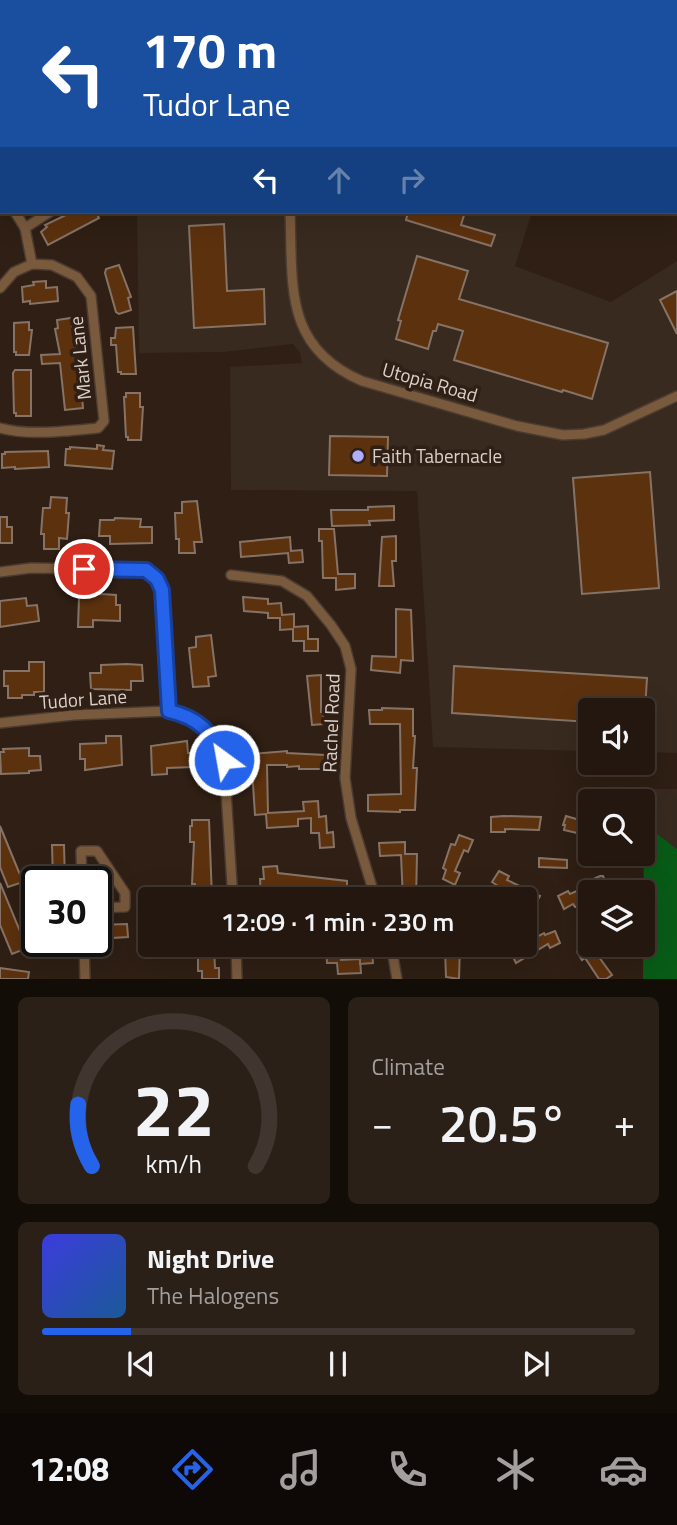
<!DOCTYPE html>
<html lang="en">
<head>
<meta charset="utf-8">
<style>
  body { margin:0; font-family:"Titillium Web",sans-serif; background:#2b2018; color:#f1f3f6; height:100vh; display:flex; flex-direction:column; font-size:26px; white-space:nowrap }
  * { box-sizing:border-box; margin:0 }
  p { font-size:23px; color:#a39f9e }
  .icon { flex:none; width:38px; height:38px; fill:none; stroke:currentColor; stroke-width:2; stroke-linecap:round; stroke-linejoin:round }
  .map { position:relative; height:979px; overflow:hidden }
  .details { display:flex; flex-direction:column; gap:18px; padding:18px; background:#130d08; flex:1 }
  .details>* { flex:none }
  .banner { position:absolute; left:0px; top:0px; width:677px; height:214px; box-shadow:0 7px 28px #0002,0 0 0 2px #40362f; background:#1a4fa0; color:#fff; overflow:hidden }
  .controls { position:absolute; left:578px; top:698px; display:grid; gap:14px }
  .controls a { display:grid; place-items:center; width:77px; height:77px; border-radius:7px; background:#23170f; box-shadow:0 7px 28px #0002,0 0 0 2px #40362f; font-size:35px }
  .speed { position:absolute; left:21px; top:866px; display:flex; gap:14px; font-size:35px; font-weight:700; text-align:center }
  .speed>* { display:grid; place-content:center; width:91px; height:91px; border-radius:50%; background:#23170f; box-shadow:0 7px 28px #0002,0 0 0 2px #40362f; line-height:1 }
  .speed .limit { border:4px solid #111; border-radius:10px; background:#fff; color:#111 }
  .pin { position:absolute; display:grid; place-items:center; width:60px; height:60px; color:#fff; margin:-30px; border:4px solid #fff; border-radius:50%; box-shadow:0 2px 7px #0007 }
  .me { position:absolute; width:77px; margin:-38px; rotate:328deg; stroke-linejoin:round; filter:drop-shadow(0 0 5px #0008) }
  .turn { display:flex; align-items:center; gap:24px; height:147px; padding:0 28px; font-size:32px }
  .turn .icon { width:91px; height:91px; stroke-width:2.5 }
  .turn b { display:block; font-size:49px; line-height:60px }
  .lanes { display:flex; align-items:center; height:66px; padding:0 28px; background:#0003; justify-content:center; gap:35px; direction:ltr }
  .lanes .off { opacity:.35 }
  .big { font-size:52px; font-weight:600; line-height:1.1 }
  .details .card { flex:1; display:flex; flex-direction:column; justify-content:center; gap:10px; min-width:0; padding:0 24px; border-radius:10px; background:#2b2018 }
  .details .dial { align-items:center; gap:0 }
  .dial svg { height:182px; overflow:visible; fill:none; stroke:#40362f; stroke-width:7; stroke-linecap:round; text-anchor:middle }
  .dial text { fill:#f1f3f6; stroke:none }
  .song { display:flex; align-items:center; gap:21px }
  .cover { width:84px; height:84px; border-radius:10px; background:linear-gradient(135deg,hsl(240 70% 55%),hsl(210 70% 35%)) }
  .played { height:7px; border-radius:4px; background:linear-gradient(90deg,#2563eb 15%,#40362f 15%) }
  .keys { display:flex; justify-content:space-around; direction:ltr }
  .heat { display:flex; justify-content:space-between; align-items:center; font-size:38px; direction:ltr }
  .details .tiles { flex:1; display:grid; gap:18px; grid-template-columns:1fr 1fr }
  .card:last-child { grid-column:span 2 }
  .trip { position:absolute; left:138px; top:887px; width:399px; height:70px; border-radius:7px; background:#23170f; box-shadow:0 7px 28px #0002,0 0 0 2px #40362f; font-weight:600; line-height:70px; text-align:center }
  .dock { display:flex; height:112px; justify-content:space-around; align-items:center; background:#0e0906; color:#a39f9e }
  .dock .icon { width:49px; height:49px }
  .dock .on { color:#2563eb }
  .dock b { font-size:32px; color:#f1f3f6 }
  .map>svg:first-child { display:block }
  .industrial { fill:#382a1e }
  .green { fill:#085c16 }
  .building { fill:#5c310e; stroke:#867366; stroke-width:2 }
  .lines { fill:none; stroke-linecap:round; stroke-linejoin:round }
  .street-casing { stroke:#4b3b31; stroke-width:12 }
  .secondary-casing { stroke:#4b3b31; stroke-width:16 }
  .street { stroke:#795a3d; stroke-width:9 }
  .secondary { stroke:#a97849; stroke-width:12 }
  .route-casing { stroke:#184099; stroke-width:18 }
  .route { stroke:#2563eb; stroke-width:12 }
  .poi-dot { fill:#afaefa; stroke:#2f1f14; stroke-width:2.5 }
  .labels { text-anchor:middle; stroke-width:7; stroke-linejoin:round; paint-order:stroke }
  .street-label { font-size:19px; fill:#dbd0c9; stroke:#2f1f14 }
  .poi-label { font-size:19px; fill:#dbd0c9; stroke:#2f1f14; text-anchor:start }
</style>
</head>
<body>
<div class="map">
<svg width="677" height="979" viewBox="0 0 677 979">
  <rect width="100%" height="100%" fill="#2f1f14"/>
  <g class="industrial">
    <polygon points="137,212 532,212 515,266 611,302 677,261 677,753 642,752 642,710 590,710 590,751 433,747 417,491 231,490 230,367 302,363 300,353 293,344 224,352 139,353"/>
    <polygon points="645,789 677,789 677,849 644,824"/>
  </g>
  <polygon class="green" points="644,824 677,849 677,979 643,979"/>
  <g class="building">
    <polygon points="72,212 96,212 99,218 48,245 41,232 47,227 45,225"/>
    <polygon points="408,212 465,212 461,225 495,235 491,246 406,220"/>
    <polygon points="224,224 227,291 264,289 265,324 194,328 189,226"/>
    <polygon points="417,256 468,271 459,299 608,343 592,399 563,390 562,392 454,360 463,331 438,324 436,331 433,331 428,349 396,339 401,321 398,320"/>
    <polygon points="119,265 131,297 128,298 131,310 119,314 116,312 105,273 106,269"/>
    <polygon points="46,281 46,288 57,287 58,301 30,304 30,301 23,302 22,287 34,285 33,282"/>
    <polygon points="677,291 677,334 660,300"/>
    <polygon points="71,318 79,362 83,408 65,410 60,363 42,364 41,355 60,354 55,329 58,328 57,320"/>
    <polygon points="29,322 29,330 32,330 29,355 16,355 16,352 14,352 14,323"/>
    <polygon points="133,327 136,374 121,374 121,372 118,372 116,345 111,345 111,338 115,338 116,328"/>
    <polygon points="15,370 31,370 31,416 16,416 16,413 14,413 13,373"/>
    <polygon points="126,393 140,393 140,407 143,407 141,440 128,440 128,437 126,437 124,397 126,397"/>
    <polygon points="330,436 388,437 387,476 329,475"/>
    <polygon points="97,445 104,446 103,450 114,451 112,469 65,465 66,449 70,449 70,447 97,449"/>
    <polygon points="48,451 49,467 15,469 15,467 2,468 2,454 5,454 5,452"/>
    <polygon points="650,472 659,588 582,594 573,478"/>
    <polygon points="51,497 67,498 66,513 69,513 67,539 59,538 59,549 44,549 44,534 41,534 43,508 50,508"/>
    <polygon points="197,501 202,542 194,542 195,553 179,553 179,539 176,539 175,513 182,513 182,502"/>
    <polygon points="394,506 394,520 369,521 370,525 332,526 331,510 368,510 368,507"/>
    <polygon points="0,517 7,517 7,527 12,527 12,543 0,543"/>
    <polygon points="115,518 141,519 140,527 152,527 152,543 110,544 110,536 99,536 100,520 114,520"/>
    <polygon points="319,529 334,529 338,574 355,574 355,588 336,590 336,578 323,578 322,541 319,541"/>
    <polygon points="396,536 396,561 392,561 394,586 379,586 382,537"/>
    <polygon points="290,537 291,551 302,550 303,562 289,563 288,553 241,557 240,542"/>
    <polygon points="102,594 116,595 116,605 120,605 120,621 93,620 93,627 78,627 79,598 90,598 90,595"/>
    <polygon points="243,597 268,599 268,604 281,603 282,615 294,614 294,627 308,626 308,639 318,639 318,651 304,651 304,641 293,641 293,629 280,630 280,618 268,618 268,613 244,611"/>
    <polygon points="26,598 27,606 37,605 39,621 0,627 0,601"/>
    <polygon points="396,609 411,610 413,661 401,660 400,673 371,670 372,656 396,657"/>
    <polygon points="211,635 216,676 208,677 209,686 193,687 189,648 196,647 196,637"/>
    <polygon points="29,662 44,662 44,692 34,692 34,695 22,695 22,698 8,698 8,686 4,686 4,671 29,671"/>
    <polygon points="127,664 142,665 143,681 131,681 131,690 91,689 90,673 101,673 101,665"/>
    <polygon points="454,666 647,678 645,710 590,710 590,722 452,713"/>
    <polygon points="321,675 321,712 323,712 324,724 312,725 307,676"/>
    <polygon points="382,708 413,709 413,736 415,736 413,768 417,768 415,810 400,810 400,812 368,811 368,795 401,794 400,724 370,724 369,710 382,710"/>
    <polygon points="106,736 121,736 122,765 85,770 85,759 80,759 80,744 106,743"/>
    <polygon points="187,741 188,753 193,753 193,767 167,768 167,774 152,775 151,746"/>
    <polygon points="29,748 29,756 40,756 41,770 29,771 29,773 1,774 0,752 4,752 3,749"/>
    <polygon points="287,751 287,753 325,755 326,769 299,769 299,766 287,767 287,765 267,765 268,813 304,811 303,802 318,801 319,817 326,816 327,833 333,832 334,847 320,848 319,833 311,833 311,818 298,819 298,826 267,828 266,814 255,815 251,754"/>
    <polygon points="504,816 541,817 539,830 505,829 505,832 491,832 491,817"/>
    <polygon points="566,816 590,823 590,836 564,830 565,825 563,825"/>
    <polygon points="192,820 209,820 212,898 206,899 195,898 195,884 192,884 194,842 190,842 190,826 192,826"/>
    <polygon points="0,826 23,882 8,887 0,867"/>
    <polygon points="459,835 473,840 468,852 464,850 455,871 460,873 455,885 443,879 446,870 443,868 451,844 455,845"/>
    <polygon points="405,842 405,854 417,854 416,900 403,900 401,855 380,856 379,843"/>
    <polygon points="52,845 64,845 65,881 53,881"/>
    <polygon points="539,858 567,860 567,868 539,867"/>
    <polygon points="277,866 278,873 347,881 347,896 319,893 320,891 295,890 295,887 272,887 273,900 261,900 260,879 264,879 263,867"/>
    <polygon points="499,871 509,876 507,880 540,896 533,908 525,904 525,900 515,900 498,892 501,888 492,882"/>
    <polygon points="600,876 603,876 608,887 597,892 590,892 590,899 582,904 575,907 573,904 564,909 558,896 568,891 570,894 593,884 591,880"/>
    <polygon points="0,883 27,948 12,954 0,925"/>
    <polygon points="127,924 128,937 96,939 96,925"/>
    <polygon points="555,931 560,943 550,948 548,944 516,963 510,951 544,933 545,935"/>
    <polygon points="588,942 612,975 606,979 599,979 585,958 582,960 577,952 577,949"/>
    <polygon points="326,945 337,945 338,948 340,948 341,960 360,959 361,973 338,974 337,963 327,963"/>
    <polygon points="448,945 460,945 459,979 446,977 445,950 448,950"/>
    <polygon points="203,948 214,948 215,968 219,968 219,979 202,979 202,971 198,971 198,949"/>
    <polygon points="372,950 373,963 360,964 360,951"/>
    <polygon points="0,968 29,972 28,979 0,979"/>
  </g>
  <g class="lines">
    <defs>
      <g id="street">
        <polyline points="293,0 295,2"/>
        <polyline points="74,2 75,0"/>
        <polyline points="0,110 2,109"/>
        <polyline points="0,189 2,192"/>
        <polyline points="15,212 25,228 50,212"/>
        <path d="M 290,212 C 293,285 283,347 362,381 L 517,426 L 563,435 L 584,434 L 604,430 L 677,396"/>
        <polyline points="25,228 32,264"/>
        <path d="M 0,288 L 14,272 L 32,264 L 52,265 L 77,277 L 91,296 L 104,421 L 98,428 C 67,431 30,436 0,428"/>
        <path d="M 0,572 L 31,568 L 146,570 L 157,579 L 162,590 L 169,711 C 200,718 211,732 224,760 L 233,900"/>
        <polyline points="231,575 282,581 307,596 331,625 345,646 351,669 345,778 351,818 376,900"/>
        <polyline points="0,723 74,715 169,711"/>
        <polyline points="82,882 81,851 97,851 125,893 125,907 96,908"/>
        <polyline points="84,942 85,979"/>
        <polyline points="236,945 237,979"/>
        <polyline points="391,945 397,979"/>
      </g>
      <g id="secondary">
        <polyline points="0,55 2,55"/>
        <polyline points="676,111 677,111"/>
      </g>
    </defs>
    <use href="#street" class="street-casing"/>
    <use href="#secondary" class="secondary-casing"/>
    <use href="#street" class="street"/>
    <use href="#secondary" class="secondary"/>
  </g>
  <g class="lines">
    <defs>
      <path id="route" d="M 84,569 L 146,570 L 157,579 L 162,590 L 169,711 C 200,718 211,732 224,760"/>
    </defs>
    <use href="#route" class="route-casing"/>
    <use href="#route" class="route"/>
  </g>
  <circle class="poi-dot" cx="358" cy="456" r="7"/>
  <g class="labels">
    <g class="street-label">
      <text transform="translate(80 358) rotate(-96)" y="7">Mark Lane</text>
      <text transform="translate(430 382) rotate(16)" y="7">Utopia Road</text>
      <text transform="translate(83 699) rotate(-4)" y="7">Tudor Lane</text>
      <text transform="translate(331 723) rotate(-88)" y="7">Rachel Road</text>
    </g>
    <g class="poi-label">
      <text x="372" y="463">Faith Tabernacle</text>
    </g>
  </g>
</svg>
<div class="controls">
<a><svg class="icon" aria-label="sound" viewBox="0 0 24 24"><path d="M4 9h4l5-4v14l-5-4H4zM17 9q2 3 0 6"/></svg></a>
<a><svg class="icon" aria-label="search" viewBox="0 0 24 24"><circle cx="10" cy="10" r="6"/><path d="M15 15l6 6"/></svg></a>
<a><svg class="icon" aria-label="layers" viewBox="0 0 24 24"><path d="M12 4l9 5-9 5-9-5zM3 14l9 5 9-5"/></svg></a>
</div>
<div class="speed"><div class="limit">30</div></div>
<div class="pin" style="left:84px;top:569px;background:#d93025"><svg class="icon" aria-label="arrive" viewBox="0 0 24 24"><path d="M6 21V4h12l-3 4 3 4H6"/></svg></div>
<svg class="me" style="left:224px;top:760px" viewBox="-20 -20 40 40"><circle r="17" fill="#2563eb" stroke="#fff" stroke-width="3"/><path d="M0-11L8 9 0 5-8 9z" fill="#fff"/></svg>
<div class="trip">12:09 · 1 min · 230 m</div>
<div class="banner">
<div class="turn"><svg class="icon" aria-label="left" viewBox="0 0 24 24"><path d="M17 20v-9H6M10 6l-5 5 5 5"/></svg><div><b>170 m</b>Tudor Lane</div></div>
<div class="lanes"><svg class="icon" aria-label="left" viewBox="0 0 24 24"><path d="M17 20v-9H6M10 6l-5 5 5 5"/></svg><svg class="icon off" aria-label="ahead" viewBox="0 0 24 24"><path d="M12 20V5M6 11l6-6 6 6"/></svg><svg class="icon off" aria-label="right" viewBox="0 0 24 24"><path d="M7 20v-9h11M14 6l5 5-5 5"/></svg></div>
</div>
</div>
<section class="details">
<div class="tiles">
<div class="card dial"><svg viewBox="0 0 100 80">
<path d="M14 69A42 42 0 1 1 86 69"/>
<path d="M14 69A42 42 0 0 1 8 42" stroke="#2563eb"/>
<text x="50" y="56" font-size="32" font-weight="700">22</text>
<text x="50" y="72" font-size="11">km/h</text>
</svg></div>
<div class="card"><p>Climate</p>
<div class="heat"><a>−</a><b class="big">20.5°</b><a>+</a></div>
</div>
<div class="card">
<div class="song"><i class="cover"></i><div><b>Night Drive</b><p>The Halogens</p></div></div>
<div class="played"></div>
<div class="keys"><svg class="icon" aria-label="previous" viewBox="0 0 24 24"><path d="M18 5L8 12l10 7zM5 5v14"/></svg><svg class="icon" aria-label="pause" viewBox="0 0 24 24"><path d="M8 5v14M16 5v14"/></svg><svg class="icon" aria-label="next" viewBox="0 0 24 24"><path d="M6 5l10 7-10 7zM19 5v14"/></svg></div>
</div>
</div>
</section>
<nav class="dock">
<b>12:08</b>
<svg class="icon on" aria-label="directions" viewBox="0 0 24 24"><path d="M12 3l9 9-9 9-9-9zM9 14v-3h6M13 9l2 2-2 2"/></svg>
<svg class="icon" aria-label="music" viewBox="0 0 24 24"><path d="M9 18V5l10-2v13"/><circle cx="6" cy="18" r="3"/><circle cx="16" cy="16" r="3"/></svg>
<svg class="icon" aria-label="phone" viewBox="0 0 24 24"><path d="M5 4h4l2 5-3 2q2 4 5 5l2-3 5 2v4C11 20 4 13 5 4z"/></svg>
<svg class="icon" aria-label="climate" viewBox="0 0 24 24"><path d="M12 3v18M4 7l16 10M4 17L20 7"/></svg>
<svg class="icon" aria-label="car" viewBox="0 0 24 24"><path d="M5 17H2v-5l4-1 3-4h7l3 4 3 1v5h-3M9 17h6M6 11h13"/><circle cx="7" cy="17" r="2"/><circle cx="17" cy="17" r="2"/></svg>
</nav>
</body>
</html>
